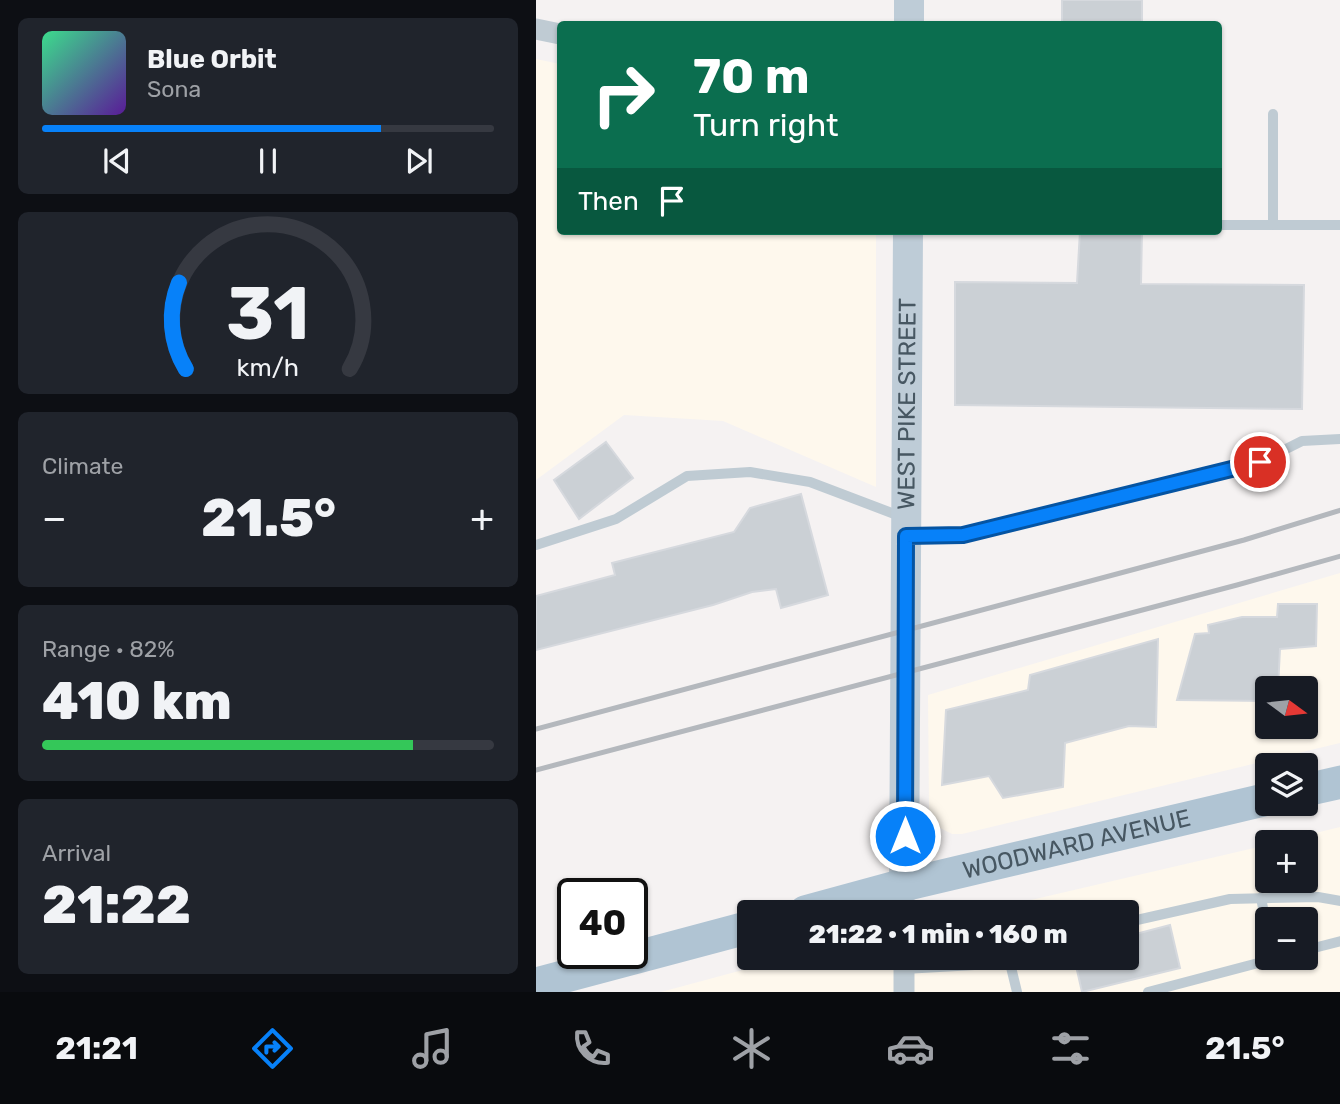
<!DOCTYPE html>
<html lang="en">
<head>
<meta charset="utf-8">
<style>
  body { margin:0; font-family:Rubik,sans-serif; background:#20242c; color:#f1f3f6; height:100vh; display:flex; flex-direction:column; font-size:26px; white-space:nowrap }
  * { box-sizing:border-box; margin:0 }
  p { font-size:23px; color:#9ea1a6 }
  .icon { flex:none; width:38px; height:38px; fill:none; stroke:currentColor; stroke-width:2; stroke-linecap:round; stroke-linejoin:round }
  .map { position:relative; flex:1; overflow:hidden }
  .panel { display:flex; flex-direction:column; gap:18px; padding:18px; background:#0d0f14; width:536px }
  .panel>* { flex:none }
  .top-card { position:absolute; left:21px; top:21px; width:665px; height:214px; border-radius:7px; box-shadow:0 2px 5px #0004; background:#0b6e4f; color:#fff; overflow:hidden }
  .needle { width:46px; rotate:105deg }
  .buttons { position:absolute; left:719px; top:676px; display:grid; gap:14px }
  .buttons a { display:grid; place-items:center; width:63px; height:63px; border-radius:7px; background:#171b24; box-shadow:0 2px 5px #0004; font-size:35px }
  .speed { position:absolute; left:21px; top:878px; display:flex; gap:14px; font-size:35px; font-weight:700; text-align:center }
  .speed>* { display:grid; place-content:center; width:91px; height:91px; border-radius:50%; background:#171b24; box-shadow:0 2px 5px #0004; line-height:1 }
  .speed .limit { border:4px solid #111; border-radius:10px; background:#fff; color:#111 }
  .pin { position:absolute; display:grid; place-items:center; width:60px; height:60px; color:#fff; margin:-30px; border:4px solid #fff; border-radius:50%; box-shadow:0 2px 7px #0007 }
  .me { position:absolute; width:77px; margin:-38px; rotate:0deg; stroke-linejoin:round; filter:drop-shadow(0 0 5px #0008) }
  .turn { display:flex; align-items:center; gap:24px; height:147px; padding:0 21px; font-size:32px }
  .turn .icon { width:91px; height:91px; stroke-width:2.5 }
  .turn b { display:block; font-size:49px; line-height:60px }
  .then { display:flex; align-items:center; height:66px; padding:0 21px; background:#0003; gap:14px; font-size:26px }
  .big { font-size:52px; font-weight:800; line-height:1.1 }
  .panel .widget { flex:1; display:flex; flex-direction:column; justify-content:center; gap:10px; min-width:0; padding:0 24px; border-radius:10px; background:#20242c }
  .panel .dial { align-items:center; gap:0 }
  .dial svg { height:182px; overflow:visible; fill:none; stroke:#363941; stroke-width:7; stroke-linecap:round; text-anchor:middle }
  .dial text { fill:#f1f3f6; stroke:none }
  .song { display:flex; align-items:center; gap:21px }
  .cover { width:84px; height:84px; border-radius:10px; background:linear-gradient(135deg,hsl(150 70% 55%),hsl(270 70% 35%)) }
  .played { height:7px; border-radius:4px; background:linear-gradient(90deg,#0781f9 75%,#363941 75%) }
  .keys { display:flex; justify-content:space-around; direction:ltr }
  .heat { display:flex; justify-content:space-between; align-items:center; font-size:38px; direction:ltr }
  .charge { height:10px; border-radius:5px; background:linear-gradient(90deg,#34c759 82%,#363941 0) }
  .trip { position:absolute; left:201px; top:900px; width:402px; height:70px; border-radius:7px; background:#171b24; box-shadow:0 2px 5px #0004; font-weight:800; line-height:70px; text-align:center }
  .tab-bar { display:flex; height:112px; justify-content:space-around; align-items:center; background:#090b0e; color:#9ea1a6 }
  .tab-bar .icon { width:49px; height:49px }
  .tab-bar .current { color:#0781f9 }
  .tab-bar b { font-size:32px; color:#f1f3f6 }
  main { display:flex; flex:1; min-height:0 }
  .map>svg:first-child { display:block }
  .commercial { fill:#fef8ed; fill-rule:evenodd }
  .building { fill:#cbd0d5; stroke:#d6d9de; stroke-width:2 }
  .lines { fill:none; stroke-linecap:round; stroke-linejoin:round }
  .lane { stroke:#bfcbd3; stroke-width:10 }
  .street { stroke:#bfcbd3; stroke-width:21 }
  .secondary { stroke:#beccd7; stroke-width:30 }
  .primary { stroke:#b0c4d3; stroke-width:33 }
  .rail { stroke:#b4b8bd; stroke-width:5 }
  .route-casing { stroke:#0554a2; stroke-width:18 }
  .route { stroke:#0781f9; stroke-width:12 }
  .labels { text-anchor:middle; stroke-width:5; stroke-linejoin:round; paint-order:stroke }
  .street-label { font-size:24px; fill:#475762; stroke:#fff }
</style>
</head>
<body>
<main>
<section class="panel">
<div class="widget">
<div class="song"><i class="cover"></i><div><b>Blue Orbit</b><p>Sona</p></div></div>
<div class="played"></div>
<div class="keys"><svg class="icon" aria-label="previous" viewBox="0 0 24 24"><path d="M18 5L8 12l10 7zM5 5v14"/></svg><svg class="icon" aria-label="pause" viewBox="0 0 24 24"><path d="M8 5v14M16 5v14"/></svg><svg class="icon" aria-label="next" viewBox="0 0 24 24"><path d="M6 5l10 7-10 7zM19 5v14"/></svg></div>
</div>
<div class="widget dial"><svg viewBox="0 0 100 80">
<path d="M14 69A42 42 0 1 1 86 69"/>
<path d="M14 69A42 42 0 0 1 11 31" stroke="#0781f9"/>
<text x="50" y="56" font-size="32" font-weight="700">31</text>
<text x="50" y="72" font-size="11">km/h</text>
</svg></div>
<div class="widget"><p>Climate</p>
<div class="heat"><a>−</a><b class="big">21.5°</b><a>+</a></div>
</div>
<div class="widget"><p>Range · 82%</p><b class="big">410 km</b><div class="charge"></div></div>
<div class="widget"><p>Arrival</p><b class="big">21:22</b></div>
</section>
<div class="map">
<svg width="805" height="992" viewBox="0 0 805 992">
  <rect width="100%" height="100%" fill="#f5f2f2"/>
  <g class="commercial">
    <polygon points="0,59 24,64 24,231 340,231 340,487 187,421 88,415 0,480"/>
    <path d="M 804,573 L 804,743 L 426,834 L 416,834 L 402,827 L 395,819 L 393,808 L 392,695 ZM 732,688 L 770,688 L 770,726 L 732,726 Z"/>
    <path d="M 804,827 L 804,992 L 125,992 L 255,957 L 592,957 L 592,912 L 443,912 L 731,845 L 732,880 L 770,880 L 770,842 L 743,842 ZM 732,919 L 770,919 L 770,957 L 732,957 Z"/>
  </g>
  <g class="building">
    <rect x="526" y="0" width="80" height="24"/>
    <polygon points="544,231 606,231 605,284 768,285 766,409 419,405 419,282 541,283"/>
    <polygon points="70,442 97,478 43,519 18,480"/>
    <polygon points="265,494 292,595 245,608 240,589 216,592 177,605 0,650 0,596 79,575 76,563 198,532 214,508"/>
    <polygon points="742,604 781,604 780,646 744,649 742,688 732,688 732,701 641,700 659,634 673,633 672,625 706,617 741,617"/>
    <polygon points="622,639 620,727 593,726 529,743 527,787 467,798 453,776 406,785 410,710 492,690 494,675"/>
    <polygon points="634,925 644,968 546,992 538,957 592,957 592,936"/>
  </g>
  <g class="lines">
    <g class="lane">
      <polyline points="682,225 805,225"/>
      <polyline points="737,225 737,114"/>
      <polyline points="373,536 427,535 724,462 766,441 805,439"/>
      <polyline points="0,545 80,519 151,476 214,472 274,482 369,518"/>
      <polyline points="725,898 732,933"/>
      <polyline points="592,922 694,899 782,897 805,901"/>
      <polyline points="770,950 805,941"/>
      <polyline points="474,963 481,992"/>
      <polyline points="368,969 474,963 485,957"/>
      <polyline points="612,992 745,957"/>
    </g>
    <g class="street">
      <polyline points="0,29 24,34"/>
      <polyline points="368,912 368,885"/>
      <polyline points="368,992 368,957"/>
    </g>
    <g class="secondary">
      <polyline points="373,24 373,0"/>
      <path id="s1" d="M 368,885 L 372,231"/>
    </g>
    <g class="primary">
      <polyline points="770,790 805,782"/>
      <path id="s2" d="M 269,912 L 368,885 L 732,799"/>
      <polyline points="0,984 214,927"/>
    </g>
    <g class="rail">
      <polyline points="0,729 708,540 805,510"/>
      <polyline points="0,770 701,585 805,556"/>
    </g>
  </g>
  <g class="lines">
    <defs>
      <polyline id="route" points="369,836 370,536 427,535 724,462"/>
    </defs>
    <use href="#route" class="route-casing"/>
    <use href="#route" class="route"/>
  </g>
  <g class="labels">
    <g class="street-label">
      <text dy="8" stroke="none"><textPath href="#s1" startOffset="481">WEST PIKE STREET</textPath></text>
      <text dy="8" stroke="none"><textPath href="#s2" startOffset="280">WOODWARD AVENUE</textPath></text>
    </g>
  </g>
</svg>
<div class="buttons">
<a><svg class="needle" viewBox="-14 -14 28 28"><path d="M0-13l5 13h-10z" fill="#e53935"/><path d="M0 13l5-13h-10z" fill="#9ea1a6"/></svg></a>
<a><svg class="icon" aria-label="layers" viewBox="0 0 24 24"><path d="M12 4l9 5-9 5-9-5zM3 14l9 5 9-5"/></svg></a>
<a>+</a>
<a>−</a>
</div>
<div class="speed"><div class="limit">40</div></div>
<div class="pin" style="left:724px;top:462px;background:#d93025"><svg class="icon" aria-label="arrive" viewBox="0 0 24 24"><path d="M6 21V4h12l-3 4 3 4H6"/></svg></div>
<svg class="me" style="left:369px;top:836px" viewBox="-20 -20 40 40"><circle r="17" fill="#0781f9" stroke="#fff" stroke-width="3"/><path d="M0-11L8 9 0 5-8 9z" fill="#fff"/></svg>
<div class="trip">21:22 · 1 min · 160 m</div>
<div class="top-card">
<div class="turn"><svg class="icon" aria-label="right" viewBox="0 0 24 24"><path d="M7 20v-9h11M14 6l5 5-5 5"/></svg><div><b>70 m</b>Turn right</div></div>
<div class="then">Then<svg class="icon" aria-label="arrive" viewBox="0 0 24 24"><path d="M6 21V4h12l-3 4 3 4H6"/></svg></div>
</div>
</div>
</main>
<nav class="tab-bar">
<b>21:21</b>
<svg class="icon current" aria-label="directions" viewBox="0 0 24 24"><path d="M12 3l9 9-9 9-9-9zM9 14v-3h6M13 9l2 2-2 2"/></svg>
<svg class="icon" aria-label="music" viewBox="0 0 24 24"><path d="M9 18V5l10-2v13"/><circle cx="6" cy="18" r="3"/><circle cx="16" cy="16" r="3"/></svg>
<svg class="icon" aria-label="phone" viewBox="0 0 24 24"><path d="M5 4h4l2 5-3 2q2 4 5 5l2-3 5 2v4C11 20 4 13 5 4z"/></svg>
<svg class="icon" aria-label="climate" viewBox="0 0 24 24"><path d="M12 3v18M4 7l16 10M4 17L20 7"/></svg>
<svg class="icon" aria-label="car" viewBox="0 0 24 24"><path d="M5 17H2v-5l4-1 3-4h7l3 4 3 1v5h-3M9 17h6M6 11h13"/><circle cx="7" cy="17" r="2"/><circle cx="17" cy="17" r="2"/></svg>
<svg class="icon" aria-label="filters" viewBox="0 0 24 24"><path d="M4 7h16M4 17h16"/><circle cx="9" cy="7" r="2"/><circle cx="15" cy="17" r="2"/></svg>
<b>21.5°</b>
</nav>
</body>
</html>
